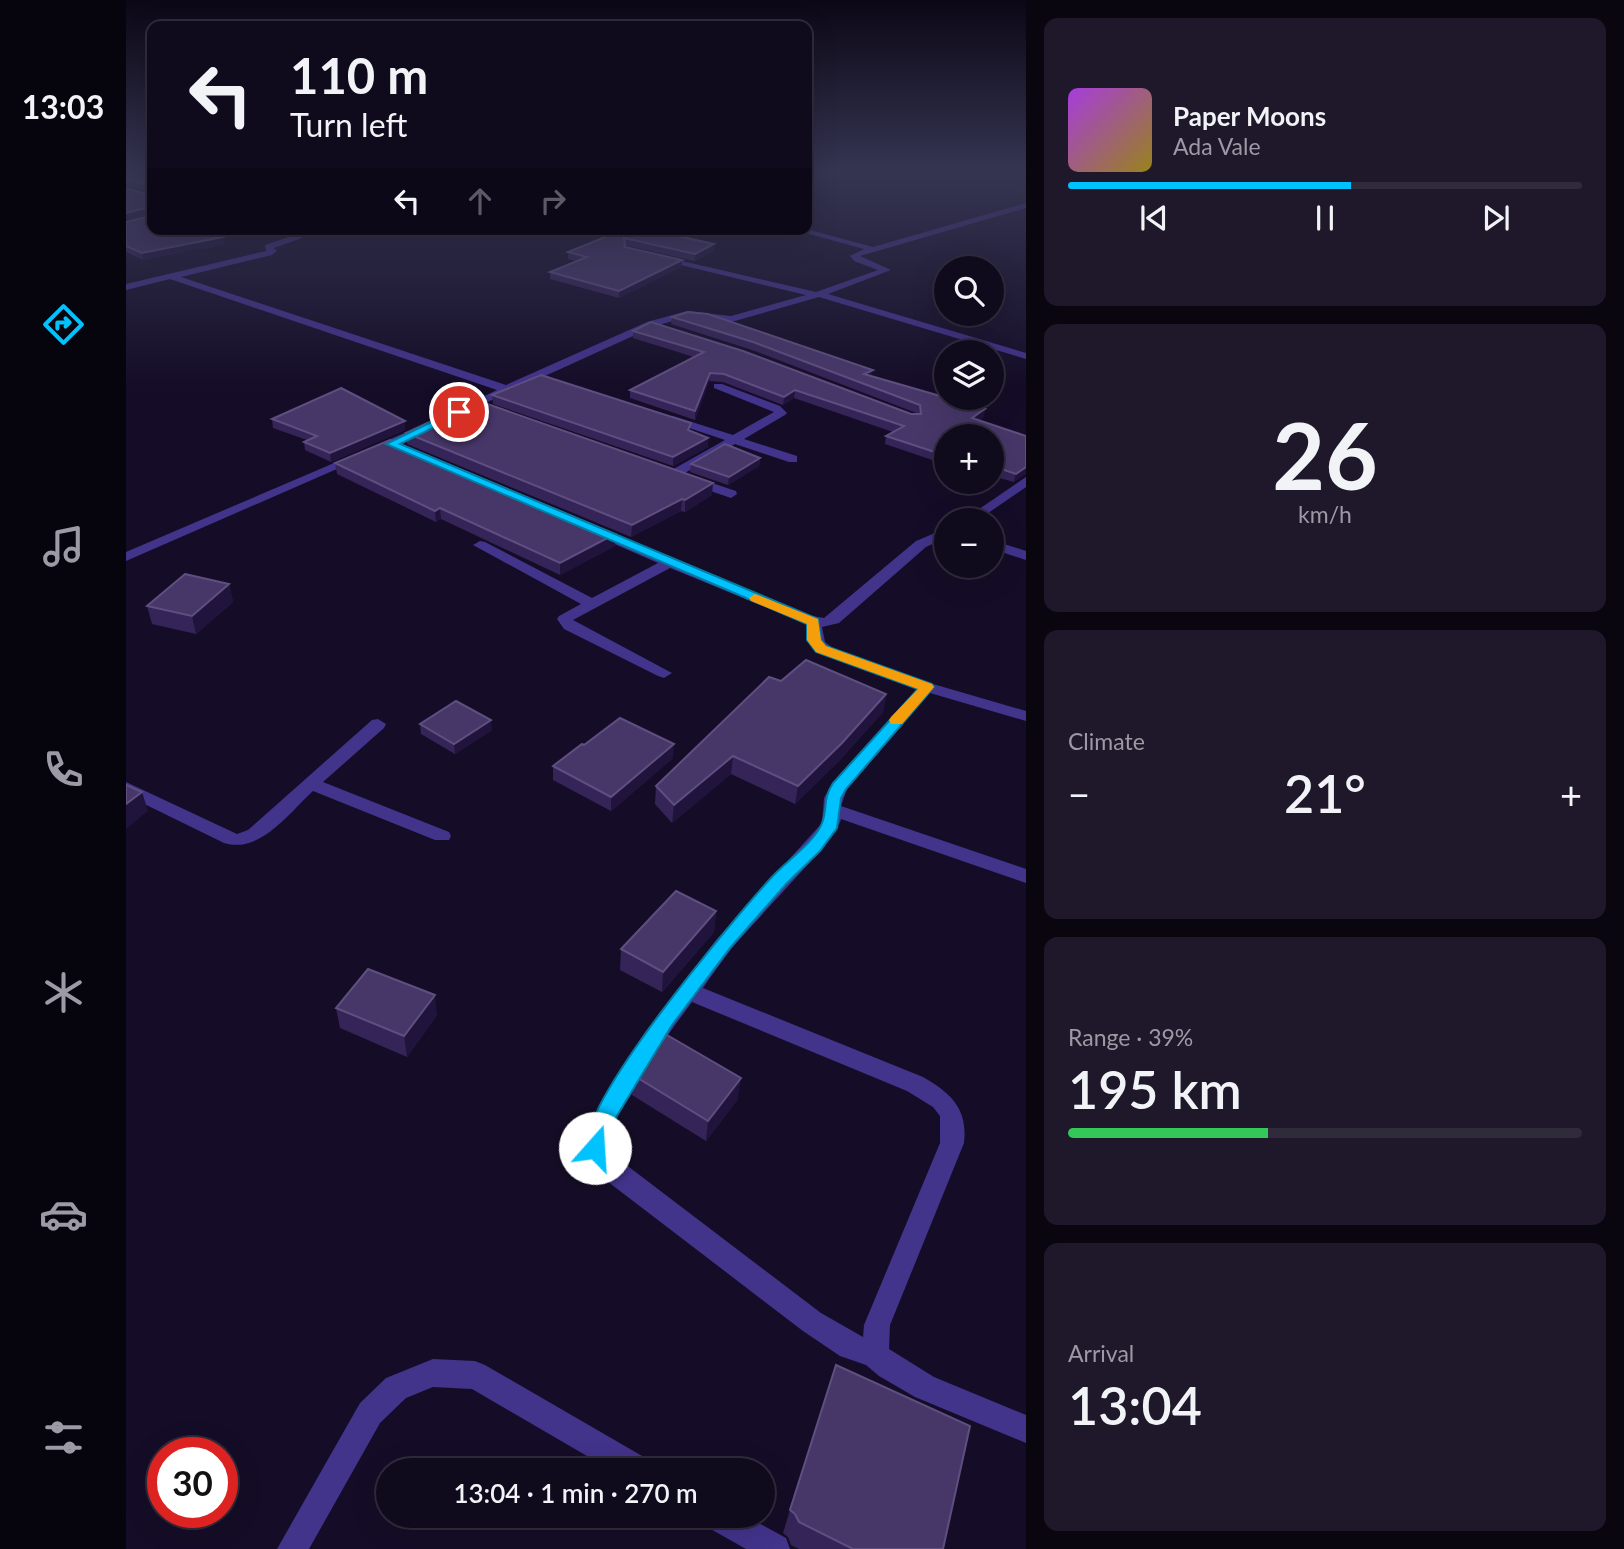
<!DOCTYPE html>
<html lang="en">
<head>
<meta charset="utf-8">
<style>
  body { margin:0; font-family:Lato,sans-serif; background:#1e182a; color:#f1f3f6; height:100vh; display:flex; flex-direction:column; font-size:26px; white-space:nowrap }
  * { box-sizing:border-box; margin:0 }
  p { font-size:23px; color:#9c9aa4 }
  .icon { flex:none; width:38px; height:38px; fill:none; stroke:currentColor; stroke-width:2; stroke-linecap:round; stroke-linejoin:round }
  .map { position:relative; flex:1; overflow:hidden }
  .sheet { display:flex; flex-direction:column; gap:18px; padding:18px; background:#090610; width:598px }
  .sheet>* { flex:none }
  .banner { position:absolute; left:21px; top:21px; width:665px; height:214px; border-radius:14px; box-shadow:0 7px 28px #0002,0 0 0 2px #302b3b; background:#100a1d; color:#f1f3f6; overflow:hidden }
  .controls { position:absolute; left:808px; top:256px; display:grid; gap:14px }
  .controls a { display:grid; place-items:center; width:70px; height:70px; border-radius:50%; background:#100a1d; box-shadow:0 7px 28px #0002,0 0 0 2px #302b3b; font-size:35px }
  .speed { position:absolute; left:21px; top:1437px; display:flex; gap:14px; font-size:35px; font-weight:700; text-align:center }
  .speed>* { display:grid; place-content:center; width:91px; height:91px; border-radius:50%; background:#100a1d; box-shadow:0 7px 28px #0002,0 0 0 2px #302b3b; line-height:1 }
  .speed .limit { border:10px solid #d22; background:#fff; color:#111 }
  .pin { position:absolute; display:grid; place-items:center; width:60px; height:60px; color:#fff; margin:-30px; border:4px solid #fff; border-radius:50%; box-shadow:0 2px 7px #0007 }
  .me { position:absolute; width:77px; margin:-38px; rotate:19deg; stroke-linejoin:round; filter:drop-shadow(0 0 5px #0008) }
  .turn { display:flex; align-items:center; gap:24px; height:147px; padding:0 28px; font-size:32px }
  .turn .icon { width:91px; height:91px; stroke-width:2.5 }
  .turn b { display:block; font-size:49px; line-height:60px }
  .lanes { display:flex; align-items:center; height:66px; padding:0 28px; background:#0003; justify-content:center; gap:35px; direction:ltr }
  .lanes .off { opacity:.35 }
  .big { font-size:52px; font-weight:600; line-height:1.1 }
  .sheet .card { flex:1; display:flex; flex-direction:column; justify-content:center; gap:10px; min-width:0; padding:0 24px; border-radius:14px; background:#1e182a }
  .sheet .dial { align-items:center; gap:0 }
  .dial b { font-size:91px; line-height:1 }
  .song { display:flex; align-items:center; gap:21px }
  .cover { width:84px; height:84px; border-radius:10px; background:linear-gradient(135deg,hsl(280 70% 55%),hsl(50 70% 35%)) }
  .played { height:7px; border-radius:4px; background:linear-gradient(90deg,#00c2fe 55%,#302b3b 55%) }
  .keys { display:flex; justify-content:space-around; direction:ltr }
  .heat { display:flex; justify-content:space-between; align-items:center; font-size:38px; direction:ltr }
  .charge { height:10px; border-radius:5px; background:linear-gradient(90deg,#34c759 39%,#302b3b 0) }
  .trip { position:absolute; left:250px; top:1458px; width:399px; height:70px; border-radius:35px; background:#100a1d; box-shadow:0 7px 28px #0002,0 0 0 2px #302b3b; font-weight:600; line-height:70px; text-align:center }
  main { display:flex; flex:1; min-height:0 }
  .tabs { display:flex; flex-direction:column; width:126px; justify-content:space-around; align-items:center; background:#06040c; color:#9c9aa4 }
  .tabs .icon { width:49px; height:49px }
  .tabs .active { color:#00c2fe }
  .tabs b { font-size:32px; color:#f1f3f6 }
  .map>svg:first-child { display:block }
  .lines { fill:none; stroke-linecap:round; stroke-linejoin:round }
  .street { fill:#42338b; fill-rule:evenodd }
  .wall { fill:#352457 }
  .shaded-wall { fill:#20133c }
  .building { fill:#473769; stroke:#5f4f80; stroke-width:2 }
  .route { fill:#00c2fe; stroke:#007ea5; stroke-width:2 }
  .slow { fill:#f59e0b }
</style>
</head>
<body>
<main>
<nav class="tabs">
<b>13:03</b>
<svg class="icon active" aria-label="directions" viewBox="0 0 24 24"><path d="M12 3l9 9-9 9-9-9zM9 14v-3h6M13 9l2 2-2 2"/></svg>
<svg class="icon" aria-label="music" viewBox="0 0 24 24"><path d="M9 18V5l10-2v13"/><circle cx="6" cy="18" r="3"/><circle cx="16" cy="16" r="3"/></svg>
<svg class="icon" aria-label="phone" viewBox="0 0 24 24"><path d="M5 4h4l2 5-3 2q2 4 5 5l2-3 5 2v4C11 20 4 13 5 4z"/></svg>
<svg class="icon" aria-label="climate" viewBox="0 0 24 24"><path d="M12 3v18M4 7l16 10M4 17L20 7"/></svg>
<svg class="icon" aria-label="car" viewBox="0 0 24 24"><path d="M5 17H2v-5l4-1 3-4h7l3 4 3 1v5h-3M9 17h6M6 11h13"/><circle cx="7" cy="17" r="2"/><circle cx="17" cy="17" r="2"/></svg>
<svg class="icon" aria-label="filters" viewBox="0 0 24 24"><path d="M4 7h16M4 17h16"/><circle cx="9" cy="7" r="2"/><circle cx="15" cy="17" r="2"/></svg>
</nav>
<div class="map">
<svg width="900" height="1549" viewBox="0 0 900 1549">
  <rect width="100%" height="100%" fill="#150d27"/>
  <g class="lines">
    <g class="street">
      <polygon points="900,203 900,208 734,256 765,270 702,294 900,353 900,359 693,297 605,322 561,317 529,326 333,415 329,414 329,410 371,390 44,279 0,290 0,284 140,251 139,245 166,236 160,233 160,229 169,229 176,234 176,238 148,248 151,251 146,255 55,277 380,385 521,322 561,311 605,316 680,295 530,259 530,255 690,292 752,270 728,261 724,256 738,249 665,229 680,229 747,247"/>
      <polygon points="588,384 596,384 654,406 661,413 659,415 618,439 671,456 671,462 663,462 609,444 552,477 544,477 544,471 599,440 539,420 539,416 547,416 607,435 648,412 588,388"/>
      <polygon points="297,425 307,427 0,561 0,552"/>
      <polygon points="565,476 610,491 611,494 605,498 561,483 559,480"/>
      <polygon points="900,477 900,487 852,520 837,520"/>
      <path d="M 468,526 L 680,615 L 698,618 L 790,541 L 821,528 L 821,537 L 800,547 L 713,623 L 696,627 L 699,642 L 711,651 L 807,684 L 900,711 L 900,721 L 804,693 L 721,789 L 715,806 L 900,869 L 900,883 L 715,819 C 713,836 623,927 606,948 C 596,961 586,975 577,988 L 797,1077 C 825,1093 842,1109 838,1143 L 764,1325 L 763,1349 L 808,1377 L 900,1415 L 900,1443 L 789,1397 L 753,1376 L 740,1365 L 714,1356 L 677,1331 L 477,1178 L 465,1165 L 457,1148 L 459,1134 L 476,1101 L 520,1031 L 591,939 L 696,823 L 698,798 L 707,782 L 791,689 L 695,654 L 683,642 L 681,624 L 544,568 L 447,620 L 546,673 L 538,678 L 532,676 L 438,629 L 431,619 L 433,616 L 455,604 L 347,545 L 354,541 L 359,542 L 466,598 L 532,563 L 463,533 L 461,530 ZM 566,1002 L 781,1091 L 807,1107 L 814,1116 L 814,1143 L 738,1325 L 737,1337 L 695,1313 L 482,1151 C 476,1122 547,1028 566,1002 Z"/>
      <polygon points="866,540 900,551 900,560 866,549"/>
      <path d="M 252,719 L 260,724 L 258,728 L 197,782 L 323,832 L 325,836 L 323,840 L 309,840 L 187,791 C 163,813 134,854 98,843 L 0,795 L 0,782 L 111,834 L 122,830 L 246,720 Z"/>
      <polygon points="307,1359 349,1361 359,1365 523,1460 528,1470 485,1470 346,1389 307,1387 280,1398 254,1423 183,1549 151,1549 234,1403 260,1378"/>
      <polygon points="577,1516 620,1516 660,1538 664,1549 620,1549 581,1527"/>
    </g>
  </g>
  <g class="wall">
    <polygon points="0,172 26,172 26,192 0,186"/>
    <polygon points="0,188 24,195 26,193 26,229 99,229 87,231 97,237 98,244 17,260 0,252 0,222 25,216 26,214 0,220"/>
    <polygon points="499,229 588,244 588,251 569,261 498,245 499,247 556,260 555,267 493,298 424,279 424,272 450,261 442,259 442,252"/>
    <polygon points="546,317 859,409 857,418 853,421 900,436 888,482 866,476 866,436 821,436 821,465 759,444 760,436 767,432 668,398 657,405 597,382 583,381 569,420 504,398 504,390 568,357 507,338 507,331 785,414 793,414 626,350 545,324"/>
    <polygon points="366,395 564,431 582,447 547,466 367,404"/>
    <polygon points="146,419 279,430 205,462 179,450 178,442 181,440 147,428"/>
    <polygon points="280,433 586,495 559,512 555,511 505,537 281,444"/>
    <polygon points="634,458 633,466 602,485 564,472 565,464"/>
    <polygon points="209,463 489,534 489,546 434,575 315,519 310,522 211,474"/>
    <polygon points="103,584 107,602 70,634 26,624 21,606"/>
    <polygon points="655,681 760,694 757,712 713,761 669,804 605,774 546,823 529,804 530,786"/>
    <polygon points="294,724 366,730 329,754 295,734"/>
    <polygon points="458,745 547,758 485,811 427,780 427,766"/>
    <polygon points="590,911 588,932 536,992 494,970 495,949"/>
    <polygon points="210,1008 311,1015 281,1057 214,1028"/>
    <polygon points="507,1075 612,1099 580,1141 506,1095"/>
    <polygon points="664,1510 817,1549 673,1549 665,1545 662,1537 657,1533"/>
  </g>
  <g class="shaded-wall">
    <polygon points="24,207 25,213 0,220 0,213"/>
    <polygon points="97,237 98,244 17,260 16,253"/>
    <polygon points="588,244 588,251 569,261 569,254"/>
    <polygon points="556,260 555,267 493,298 493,291"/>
    <polygon points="747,370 745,378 738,374"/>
    <polygon points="584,373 583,381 569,420 569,411"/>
    <polygon points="669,390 668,398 657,405 658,397"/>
    <polygon points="859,409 857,418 845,427 846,418"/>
    <polygon points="279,421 279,430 205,462 204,453"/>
    <polygon points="582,438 582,447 547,466 547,457"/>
    <polygon points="634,458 633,466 602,485 603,477"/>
    <polygon points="900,467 900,474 888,482 890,474"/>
    <polygon points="587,483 586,495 559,512 559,500"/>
    <polygon points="556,499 555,511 505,537 506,525"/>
    <polygon points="314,508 315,519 310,522 309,511"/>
    <polygon points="489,534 489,546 434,575 434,563"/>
    <polygon points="103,584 107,602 70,634 66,616"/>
    <polygon points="760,694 757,712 713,761 669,804 672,786"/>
    <polygon points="365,720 366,730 329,754 328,744"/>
    <polygon points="548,744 547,758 485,811 485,797"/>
    <polygon points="607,756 605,774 546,823 548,805"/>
    <polygon points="16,792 22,811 0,829 0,804"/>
    <polygon points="590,911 588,932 536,992 537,972"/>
    <polygon points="309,995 311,1015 281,1057 278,1036"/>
    <polygon points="615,1078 612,1099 580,1141 582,1121"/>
  </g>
  <g class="building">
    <polygon points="0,172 26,172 26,189 25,186 0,179"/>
    <polygon points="0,188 24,195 26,193 26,209 24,207 0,213"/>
    <polygon points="26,213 26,229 84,229 97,237 16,253 0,246 0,222 25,216"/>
    <polygon points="499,229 520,229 588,244 569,254 498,238 499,247 556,260 493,291 424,272 461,257 442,252"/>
    <polygon points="562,312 582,314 747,370 738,374 859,409 846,418 900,436 900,467 890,474 866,466 866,436 821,436 821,456 760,436 778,426 669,390 658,397 598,374 584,373 569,411 504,390 578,352 507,331 525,322 617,351 785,414 795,414 794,405 627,342 546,317"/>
    <polygon points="415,375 565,423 562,430 582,438 547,457 366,395"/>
    <polygon points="215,388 279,421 204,453 178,442 191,436 146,419"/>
    <polygon points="350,400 587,483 559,500 556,499 506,525 280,433"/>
    <polygon points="264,440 489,534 434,563 314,508 309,511 209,463"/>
    <polygon points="599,444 634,458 603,477 565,464"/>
    <polygon points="59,574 103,584 66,616 21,606"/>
    <polygon points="680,660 760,694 716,743 672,786 607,756 548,805 530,786 643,677 655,681"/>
    <polygon points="330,701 365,720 328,744 294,724"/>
    <polygon points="494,718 548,744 485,797 427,766 456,744 458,745"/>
    <polygon points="0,785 16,792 0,804"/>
    <polygon points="550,891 590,911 537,972 495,949"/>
    <polygon points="242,969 309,995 278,1036 210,1008"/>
    <polygon points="541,1035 615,1078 582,1121 507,1075"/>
    <polygon points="710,1365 844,1426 817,1549 727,1549 673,1522 669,1514 664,1510"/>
  </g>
  <linearGradient id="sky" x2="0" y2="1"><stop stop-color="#0c0715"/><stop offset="0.44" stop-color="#353552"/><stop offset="1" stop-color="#353552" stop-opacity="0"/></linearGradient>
  <rect width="900" height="389" fill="url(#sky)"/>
  <path class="route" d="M 330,410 L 339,412 L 274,444 L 692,619 L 695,640 L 700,646 L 806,684 L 808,687 L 720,789 L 715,798 L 711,828 L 694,851 L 660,884 L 604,948 L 546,1025 L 492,1114 L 482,1134 L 477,1154 L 469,1157 L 462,1154 C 442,1113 612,914 645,878 C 659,862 689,842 696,823 C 702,808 696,800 707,783 L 792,689 L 690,652 L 681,640 L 681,624 L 260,444 Z"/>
  <polygon class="slow" points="629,594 692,619 695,640 700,646 806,684 808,687 776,724 765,724 763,720 765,717 792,689 690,652 681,640 681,624 625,601 623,598"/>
</svg>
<div class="controls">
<a><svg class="icon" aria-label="search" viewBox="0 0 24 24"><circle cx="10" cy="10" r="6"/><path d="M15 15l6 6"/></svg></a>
<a><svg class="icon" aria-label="layers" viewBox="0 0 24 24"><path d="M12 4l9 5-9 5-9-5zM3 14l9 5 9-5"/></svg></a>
<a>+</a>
<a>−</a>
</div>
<div class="speed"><div class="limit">30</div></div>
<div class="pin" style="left:333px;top:412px;background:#d93025"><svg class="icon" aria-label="arrive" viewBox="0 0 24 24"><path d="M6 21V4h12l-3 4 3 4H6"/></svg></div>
<svg class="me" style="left:469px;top:1148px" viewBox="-20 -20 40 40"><circle r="19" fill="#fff"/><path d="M0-13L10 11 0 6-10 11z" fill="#00c2fe"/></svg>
<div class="trip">13:04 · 1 min · 270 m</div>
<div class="banner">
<div class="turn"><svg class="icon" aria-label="left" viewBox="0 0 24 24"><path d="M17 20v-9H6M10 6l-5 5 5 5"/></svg><div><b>110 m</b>Turn left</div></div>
<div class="lanes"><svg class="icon" aria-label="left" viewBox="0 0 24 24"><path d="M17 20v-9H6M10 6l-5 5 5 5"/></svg><svg class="icon off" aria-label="ahead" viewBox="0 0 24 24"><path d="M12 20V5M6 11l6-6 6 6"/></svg><svg class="icon off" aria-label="right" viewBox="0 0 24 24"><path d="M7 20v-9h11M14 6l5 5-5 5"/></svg></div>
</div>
</div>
<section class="sheet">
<div class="card">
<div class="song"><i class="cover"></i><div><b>Paper Moons</b><p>Ada Vale</p></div></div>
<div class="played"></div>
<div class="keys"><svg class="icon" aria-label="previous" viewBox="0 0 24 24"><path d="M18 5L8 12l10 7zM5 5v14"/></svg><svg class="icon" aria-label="pause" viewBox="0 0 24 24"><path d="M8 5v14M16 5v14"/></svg><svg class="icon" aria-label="next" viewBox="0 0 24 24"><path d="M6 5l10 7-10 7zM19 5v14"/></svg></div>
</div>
<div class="card dial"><b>26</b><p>km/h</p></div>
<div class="card"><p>Climate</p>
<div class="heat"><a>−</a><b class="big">21°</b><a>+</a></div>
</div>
<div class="card"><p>Range · 39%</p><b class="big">195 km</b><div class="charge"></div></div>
<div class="card"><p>Arrival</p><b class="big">13:04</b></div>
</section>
</main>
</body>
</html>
